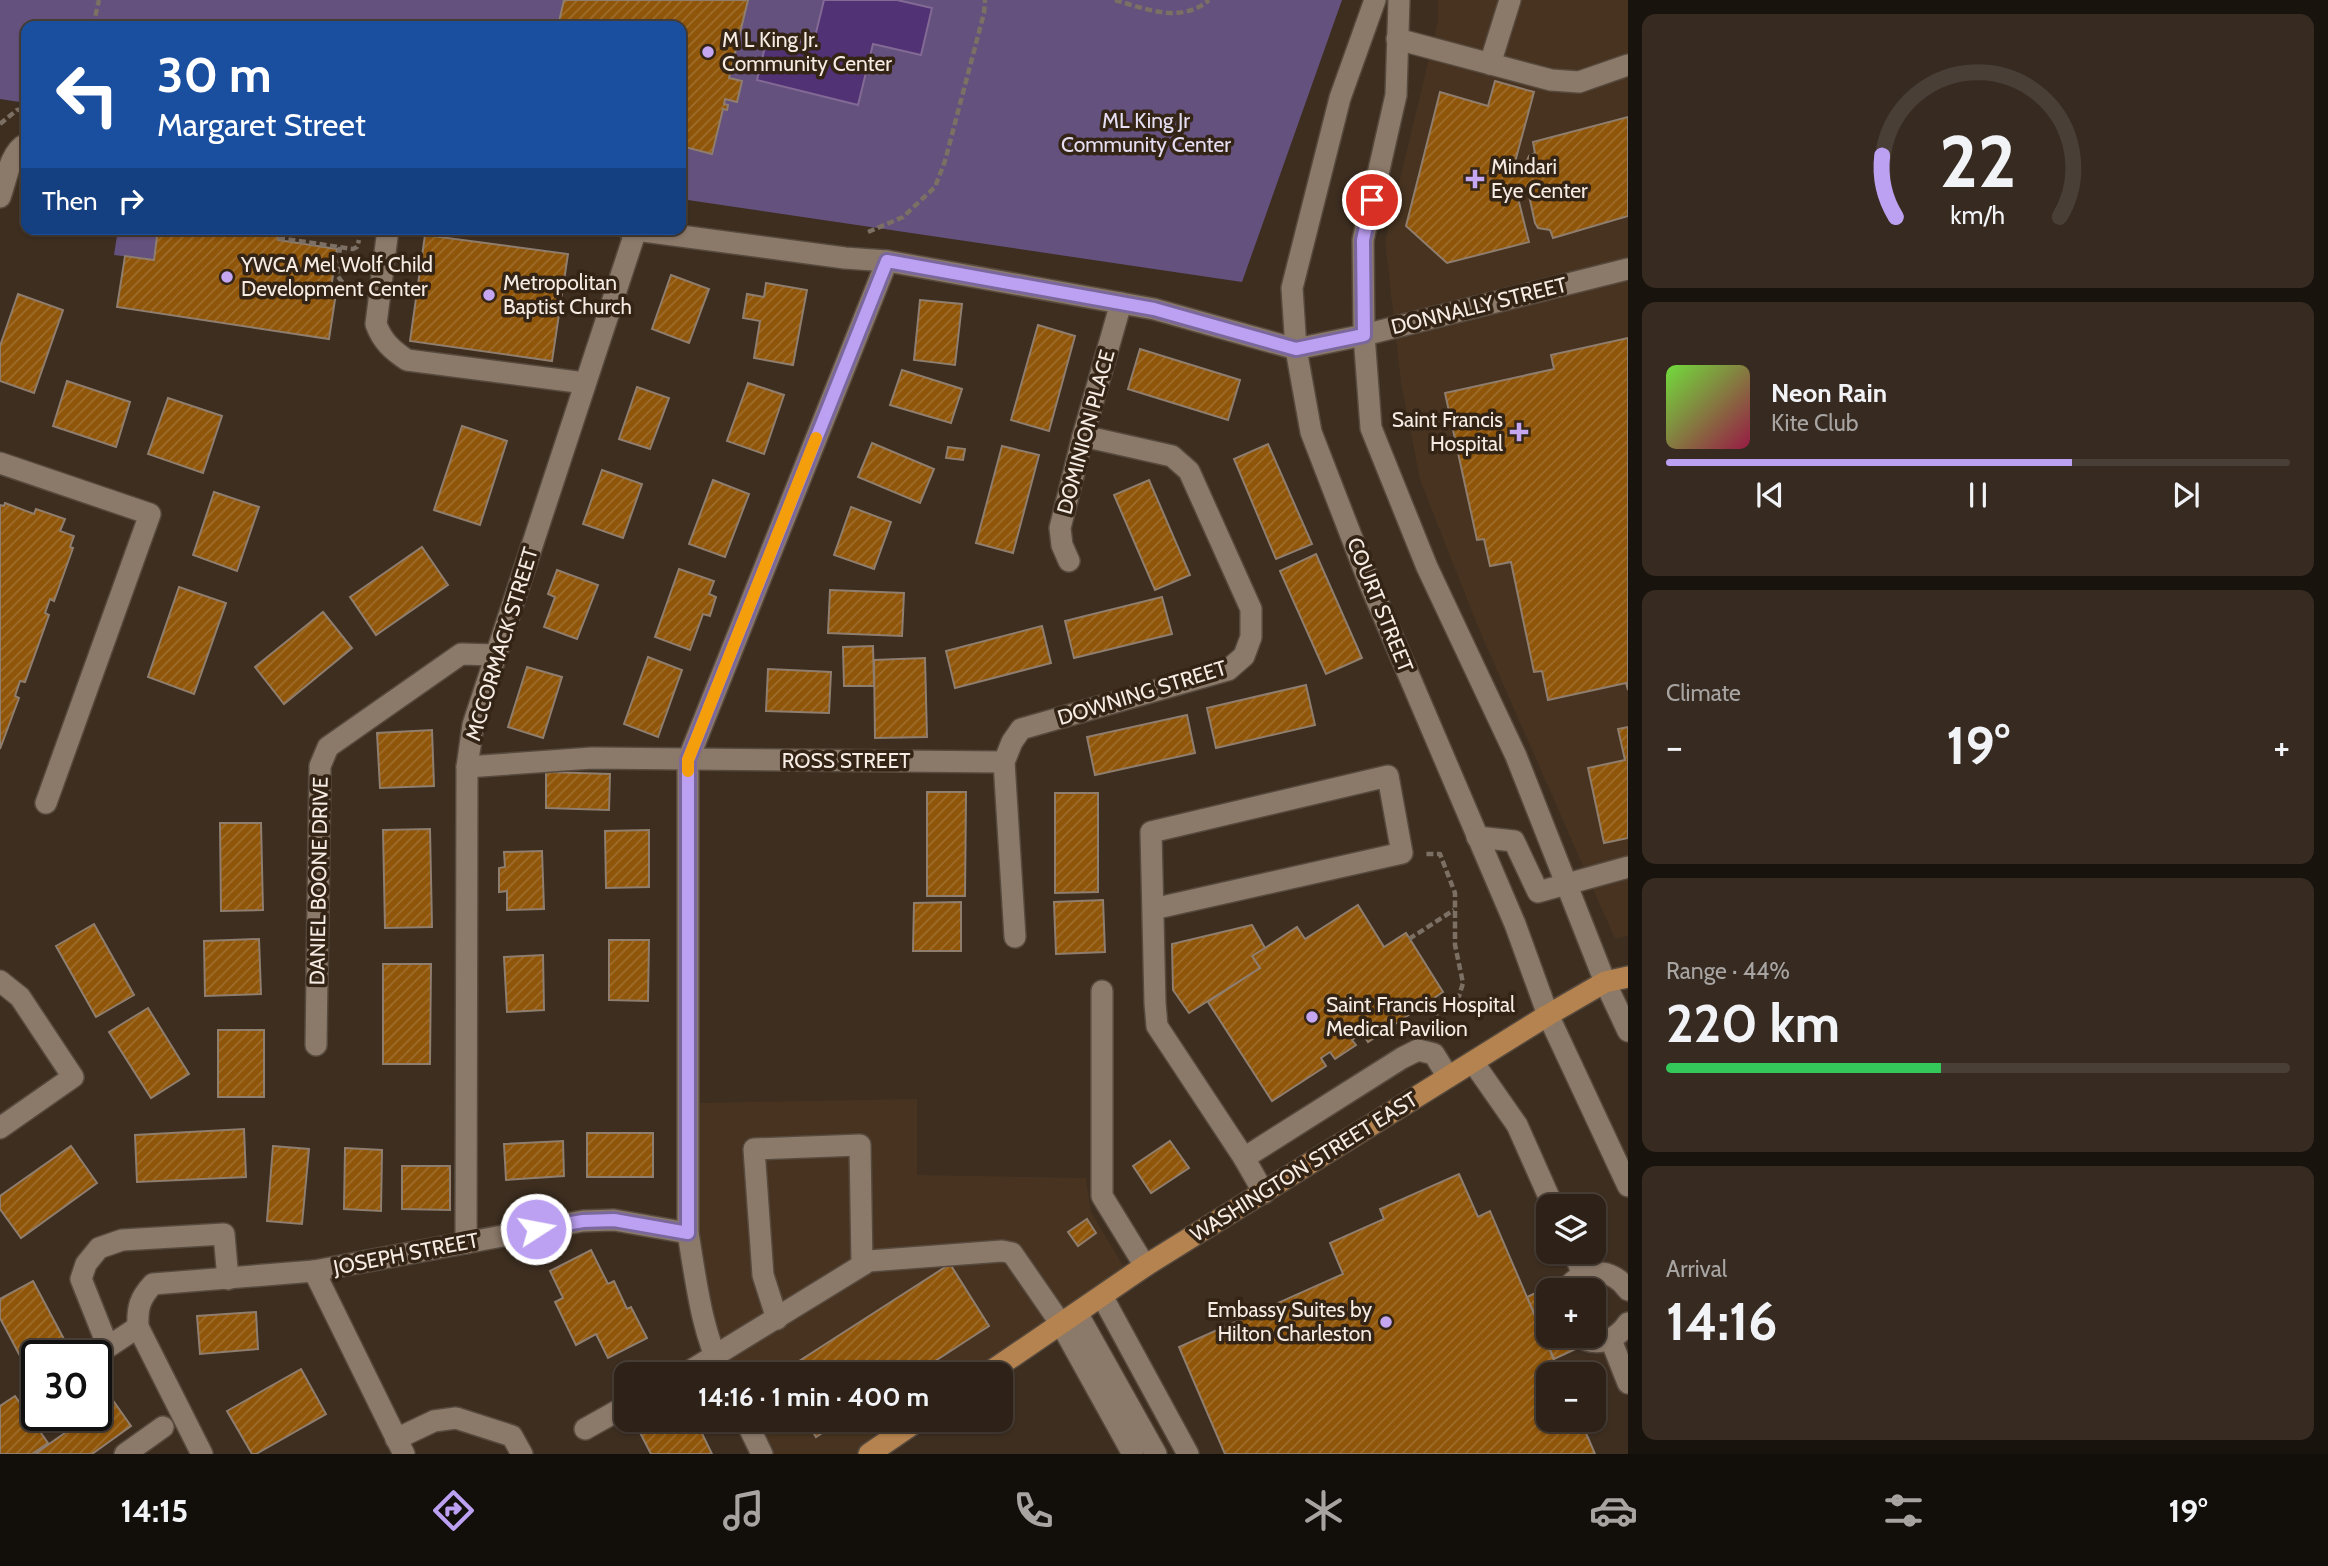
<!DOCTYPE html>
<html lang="en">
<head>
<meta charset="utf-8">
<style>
  body { margin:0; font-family:Cabin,sans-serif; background:#362a21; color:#f1f3f6; height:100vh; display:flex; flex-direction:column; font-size:26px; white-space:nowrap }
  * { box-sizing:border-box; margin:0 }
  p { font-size:23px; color:#a7a4a2 }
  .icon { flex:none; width:38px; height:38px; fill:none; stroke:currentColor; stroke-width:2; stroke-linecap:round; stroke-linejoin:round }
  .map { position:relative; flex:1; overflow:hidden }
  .panel { display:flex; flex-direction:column; gap:14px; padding:14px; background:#19130d; width:700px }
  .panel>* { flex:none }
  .top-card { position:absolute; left:21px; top:21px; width:665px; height:214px; border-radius:14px; box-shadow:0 2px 5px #0004,0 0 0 2px #493f37; background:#1a4fa0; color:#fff; overflow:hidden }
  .tools { position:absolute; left:1536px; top:1194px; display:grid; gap:14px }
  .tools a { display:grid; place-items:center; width:70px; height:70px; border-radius:14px; background:#2e2218; box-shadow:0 2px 5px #0004,0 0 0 2px #493f37; font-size:35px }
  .speed { position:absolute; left:21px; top:1340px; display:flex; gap:14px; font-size:35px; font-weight:700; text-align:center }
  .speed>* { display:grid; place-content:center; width:91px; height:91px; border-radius:50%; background:#2e2218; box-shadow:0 2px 5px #0004,0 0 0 2px #493f37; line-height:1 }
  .speed .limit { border:4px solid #111; border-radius:10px; background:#fff; color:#111 }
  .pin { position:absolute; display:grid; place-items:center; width:60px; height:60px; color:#fff; margin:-30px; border:4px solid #fff; border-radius:50%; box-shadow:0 2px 7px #0007 }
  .me { position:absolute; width:77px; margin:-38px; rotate:79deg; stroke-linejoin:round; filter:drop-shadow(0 0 5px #0008) }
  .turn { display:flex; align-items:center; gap:24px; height:147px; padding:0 21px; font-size:32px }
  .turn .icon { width:91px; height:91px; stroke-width:2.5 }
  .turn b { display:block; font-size:49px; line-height:60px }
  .then { display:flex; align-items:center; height:66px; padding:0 21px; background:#0003; gap:14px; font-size:26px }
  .big { font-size:52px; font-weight:800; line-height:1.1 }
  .panel .card { flex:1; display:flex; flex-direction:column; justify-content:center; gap:10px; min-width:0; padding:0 24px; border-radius:14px; background:#362a21 }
  .panel .dial { align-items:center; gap:0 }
  .dial svg { height:182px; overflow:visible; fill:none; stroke:#493f37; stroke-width:7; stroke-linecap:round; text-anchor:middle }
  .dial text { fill:#f1f3f6; stroke:none }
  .song { display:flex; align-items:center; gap:21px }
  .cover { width:84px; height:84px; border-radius:10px; background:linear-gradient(135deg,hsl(100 70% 55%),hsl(340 70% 35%)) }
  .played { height:7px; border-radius:4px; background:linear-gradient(90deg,#bca0f2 65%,#493f37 65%) }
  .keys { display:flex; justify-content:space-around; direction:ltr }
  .heat { display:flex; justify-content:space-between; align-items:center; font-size:38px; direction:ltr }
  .charge { height:10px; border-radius:5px; background:linear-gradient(90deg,#34c759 44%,#493f37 0) }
  .trip { position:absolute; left:614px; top:1362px; width:399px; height:70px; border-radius:14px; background:#2e2218; box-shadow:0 2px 5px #0004,0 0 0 2px #493f37; font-weight:800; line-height:70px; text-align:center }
  .tabs { display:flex; height:112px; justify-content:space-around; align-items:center; background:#120e0a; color:#a7a4a2 }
  .tabs .icon { width:49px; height:49px }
  .tabs .selected { color:#bca0f2 }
  .tabs b { font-size:32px; color:#f1f3f6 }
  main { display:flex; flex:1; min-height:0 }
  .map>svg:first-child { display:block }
  .built { fill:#473320 }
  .park { fill:#64517d }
  .water { fill:#513274; stroke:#826a95; stroke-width:2 }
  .building { fill:url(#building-hatch); stroke:#8f7d6d; stroke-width:2 }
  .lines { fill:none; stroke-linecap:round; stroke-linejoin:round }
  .minor-casing { stroke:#56493d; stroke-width:24 }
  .major-casing { stroke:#56493d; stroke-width:24 }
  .path { stroke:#7c6f63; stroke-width:4.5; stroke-dasharray:7 3.5; stroke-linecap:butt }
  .minor { stroke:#8b7969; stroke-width:21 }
  .major { stroke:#b5834f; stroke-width:21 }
  .route-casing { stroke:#7a689d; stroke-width:18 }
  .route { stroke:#bca0f2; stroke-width:12 }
  .slow { stroke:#f59e0b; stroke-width:12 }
  .poi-dot { fill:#c5a6f0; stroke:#332416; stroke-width:2.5 }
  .labels { text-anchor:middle; stroke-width:7; stroke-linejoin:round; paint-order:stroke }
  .poi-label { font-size:21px; fill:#f6ece3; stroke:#332416; text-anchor:start }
  .park-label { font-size:21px; fill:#e6dff3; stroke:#332416 }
  .street-label { font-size:21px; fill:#f6ece3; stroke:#332416 }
</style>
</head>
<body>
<main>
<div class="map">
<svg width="1628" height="1454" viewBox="0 0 1628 1454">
  <defs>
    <pattern id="building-hatch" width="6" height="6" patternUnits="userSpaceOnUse" patternTransform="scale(1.75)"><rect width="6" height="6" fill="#8f5509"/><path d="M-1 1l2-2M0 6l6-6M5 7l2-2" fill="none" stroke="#9f6e2d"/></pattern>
  </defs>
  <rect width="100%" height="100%" fill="#3d2e20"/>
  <g class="built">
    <polygon points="1438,0 1628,0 1628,936 1615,939 1478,627 1420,480 1401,383 1385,241 1438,21"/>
    <polygon points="917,1099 917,1175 1086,1178 1091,1212 1130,1277 987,1374 723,1374 704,1317 688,1103"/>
    <polygon points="745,1419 920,1419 869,1454 762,1454"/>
  </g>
  <g class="park">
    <polygon points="0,0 1342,0 1242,282 681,199 681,26 26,26 26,103 0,99"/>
    <polygon points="118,229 159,229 154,260 114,255"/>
  </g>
  <polygon class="water" points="824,0 897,0 932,8 921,55 873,44 858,105 757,80 768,34 813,45"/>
  <g class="building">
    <polygon points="564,0 748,0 729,78 742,81 737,102 725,99 724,104 728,105 727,110 723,109 712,154 681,146 681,26 558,26"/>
    <polygon points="1495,81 1534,92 1515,162 1525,165 1529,156 1535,153 1533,142 1628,117 1628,216 1553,238 1550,230 1538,228 1535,223 1528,191 1517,194 1529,242 1447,263 1406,226 1440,92 1488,106"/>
    <polygon points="158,229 209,229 258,236 259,229 280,229 278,240 337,249 331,288 336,289 336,293 329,339 117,307 125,256 154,260"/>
    <polygon points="425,235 568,254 552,361 410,341"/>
    <polygon points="671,275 709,289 689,343 652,329"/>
    <polygon points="766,283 807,290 793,365 754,358 760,321 743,318 747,294 764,297"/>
    <polygon points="18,294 63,310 34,393 0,381 0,346"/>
    <polygon points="920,300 962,304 955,365 914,360"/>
    <polygon points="1038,325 1075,336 1049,431 1011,420"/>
    <polygon points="1628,338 1628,690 1626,683 1548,700 1542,671 1534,672 1511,562 1490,566 1484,539 1477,540 1445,393 1554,369 1551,355"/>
    <polygon points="1140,349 1240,380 1228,420 1128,389"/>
    <polygon points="902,370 962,389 951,423 890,405"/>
    <polygon points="67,381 130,402 116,447 53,426"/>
    <polygon points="748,383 784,395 764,454 727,441"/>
    <polygon points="637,387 669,398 650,449 619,439"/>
    <polygon points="168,398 222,416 203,473 148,454"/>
    <polygon points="462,426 507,441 480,525 434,510"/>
    <polygon points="872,443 934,469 920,503 858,477"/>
    <polygon points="1268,444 1312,544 1276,559 1234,459"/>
    <polygon points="1002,446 1039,455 1013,553 976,543"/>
    <polygon points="948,447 965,449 963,460 946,458"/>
    <polygon points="602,470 642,484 623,538 583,524"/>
    <polygon points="713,480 749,494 725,557 689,544"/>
    <polygon points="1149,480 1190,575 1155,590 1114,495"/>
    <polygon points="214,492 259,507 237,571 193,555"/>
    <polygon points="5,503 34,514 36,509 65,519 60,531 74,536 70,547 73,548 54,601 50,599 45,613 49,615 25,682 20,681 15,696 19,698 0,749 0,505 4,506"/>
    <polygon points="851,507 891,522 874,569 834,555"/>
    <polygon points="422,547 448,585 376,635 350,597"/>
    <polygon points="1316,554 1362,658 1326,674 1280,571"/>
    <polygon points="679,569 714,581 709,594 716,597 710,616 703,614 690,650 655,637"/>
    <polygon points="557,570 598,585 577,639 544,627 555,597 548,594"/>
    <polygon points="179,587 226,603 194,694 148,677"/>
    <polygon points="830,590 904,593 902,636 828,633"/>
    <polygon points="1162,597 1172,634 1074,658 1065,621"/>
    <polygon points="323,612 352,648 284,704 255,667"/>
    <polygon points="1042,626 1051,663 955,688 946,651"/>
    <polygon points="873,646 874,686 844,686 843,647"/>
    <polygon points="648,657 682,670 658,737 624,724"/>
    <polygon points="925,658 927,737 875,738 874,660"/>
    <polygon points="527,667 562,677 543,738 508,727"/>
    <polygon points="768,669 831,672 829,713 766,711"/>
    <polygon points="1306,685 1315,725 1216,748 1207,708"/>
    <polygon points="1187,715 1195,753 1095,775 1087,737"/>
    <polygon points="1628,727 1628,838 1604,843 1588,768 1625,760 1618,729"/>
    <polygon points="432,730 434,786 380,788 377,733"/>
    <polygon points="546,772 610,774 609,810 546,808"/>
    <polygon points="927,792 966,792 965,896 927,896"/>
    <polygon points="1055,793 1098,793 1098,892 1055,893"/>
    <polygon points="220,823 261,823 263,910 221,911"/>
    <polygon points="430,829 432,927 385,928 383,830"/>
    <polygon points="649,830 649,887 606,888 605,831"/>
    <polygon points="542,851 544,909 507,910 507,891 499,892 499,868 505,867 504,852"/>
    <polygon points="1103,900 1105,952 1056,954 1054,902"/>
    <polygon points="961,902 961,951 913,951 914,903"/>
    <polygon points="1358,905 1384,947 1406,933 1443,992 1368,1042 1362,1033 1352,1040 1356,1045 1335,1059 1330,1052 1321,1058 1326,1066 1272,1101 1208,1002 1260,968 1252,956 1265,948 1297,927 1305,939"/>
    <polygon points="94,924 134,995 96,1017 56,946"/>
    <polygon points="1252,925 1265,948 1252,956 1260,968 1189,1013 1173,990 1172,944"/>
    <polygon points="259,939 261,994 205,996 204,941"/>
    <polygon points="609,940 649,940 648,1001 609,1000"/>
    <polygon points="543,955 544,1010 507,1012 504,957"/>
    <polygon points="383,964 431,964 430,1064 383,1064"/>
    <polygon points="148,1008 189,1074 151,1098 109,1032"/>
    <rect x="218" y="1030" width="46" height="67"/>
    <polygon points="244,1129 246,1177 137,1182 135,1135"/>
    <rect x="587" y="1133" width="66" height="44"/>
    <polygon points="563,1141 564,1176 506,1180 504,1144"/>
    <polygon points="1170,1141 1189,1168 1151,1193 1133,1166"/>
    <polygon points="71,1146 97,1183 21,1238 0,1209 0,1196"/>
    <polygon points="273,1146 309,1149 302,1224 267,1221"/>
    <polygon points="345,1148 382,1150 381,1211 344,1209"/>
    <polygon points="402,1166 450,1166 450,1210 402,1209"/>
    <polygon points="1459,1174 1478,1217 1490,1211 1560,1374 1549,1374 1549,1419 1580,1419 1595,1454 1225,1454 1179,1347 1343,1274 1330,1243 1384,1219 1380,1209"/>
    <polygon points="1087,1219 1096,1233 1078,1246 1068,1232"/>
    <polygon points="591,1250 608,1284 614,1281 627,1309 631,1307 647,1338 608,1358 596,1334 576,1345 555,1302 563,1298 550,1271"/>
    <polygon points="950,1264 989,1326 915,1374 779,1374"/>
    <polygon points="1583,1278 1588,1290 1549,1290 1549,1335 1592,1335 1591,1342 1554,1359 1527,1297 1565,1279"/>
    <polygon points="33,1281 73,1356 37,1356 37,1388 0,1318 0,1299"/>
    <polygon points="1594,1305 1605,1330 1594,1334"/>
    <polygon points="256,1312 258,1349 200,1354 197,1316"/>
    <polygon points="301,1369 326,1414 256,1454 252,1454 227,1411"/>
    <polygon points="15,1396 48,1443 32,1454 0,1454 0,1406"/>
    <polygon points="112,1399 131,1426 92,1454 35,1454 89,1416 96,1416 96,1410"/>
    <polygon points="633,1419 695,1419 712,1454 651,1454"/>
    <polygon points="805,1419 843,1419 816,1437"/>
  </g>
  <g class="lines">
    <defs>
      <g id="minor">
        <polyline points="1375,0 1340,98 1292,288 1296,349 1311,432 1369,582 1515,924 1548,1015 1628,1186"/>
        <polyline points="1399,0 1396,95 1363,240 1364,335 1371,428 1427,567 1516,756 1605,982 1628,1031"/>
        <polyline points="1397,39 1551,80 1579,82 1628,65"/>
        <polyline points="1490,64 1510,0"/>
        <path d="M 0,197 C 6,181 10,152 26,144"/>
        <path d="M 388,229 L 376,324 C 382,341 392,350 407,360 L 585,383"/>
        <polyline points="628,229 845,258 887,261 1154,309 1296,349 1364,335 1628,269"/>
        <polyline points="0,463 150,514 46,803"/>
        <polyline points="1069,561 1062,545 1060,528 1083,436 1121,303"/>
        <polyline points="467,767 592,758 1004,762"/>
        <polyline points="1477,837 1514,841 1538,892 1628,867"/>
        <polyline points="1153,909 1402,853 1388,776 1151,832 1155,1003 1157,1026 1244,1158"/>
        <polyline points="1015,937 1004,762 1012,742 1021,729 1228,670 1244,656 1251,637 1251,609 1189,471 1172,456 1083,436"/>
        <polyline points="0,981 20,997 73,1077 0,1128"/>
        <polyline points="1102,991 1102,1196 1145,1266"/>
        <polyline points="316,1045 320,766 328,747 461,654 496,655"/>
        <polyline points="1473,1062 1517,1125 1553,1206"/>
        <polyline points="1264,1193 1244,1158 1402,1058 1418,1050 1434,1054 1448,1077"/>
        <polyline points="466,1243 467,767 473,725 636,230"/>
        <polyline points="1573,1251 1583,1274"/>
        <polyline points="314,1271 404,1454"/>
        <path d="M 1566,1290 C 1582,1266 1612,1267 1628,1290"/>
        <polyline points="1102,1296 1188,1454"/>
        <polyline points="1077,1313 1156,1454"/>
        <polyline points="777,1319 763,1275 754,1149 860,1145 862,1265"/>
        <polyline points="138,1327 108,1347 81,1279 86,1264 99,1248 122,1240 224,1234 228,1279"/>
        <path d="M 1577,1335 C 1596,1348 1616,1341 1628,1323"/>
        <polyline points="1611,1340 1628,1383"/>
        <polyline points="685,1374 869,1261 1002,1251 1012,1253 1061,1324 1133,1454"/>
        <path d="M 723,1374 C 701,1330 696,1280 688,1233 L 688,760 L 887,261"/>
        <polyline points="745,1419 762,1454"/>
        <polyline points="585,1429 626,1406"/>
        <polyline points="396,1439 434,1421 456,1418 512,1436 522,1454"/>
        <polyline points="125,1454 163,1427"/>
        <path d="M 202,1454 L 138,1327 C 137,1307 140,1298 153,1284 L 314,1271 L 583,1221 L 614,1220 L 688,1233"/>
      </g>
      <g id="major">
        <polyline points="987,1374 1145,1266 1548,1015 1605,982 1628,977"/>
        <polyline points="869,1454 920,1419"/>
      </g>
    </defs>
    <use href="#minor" class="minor-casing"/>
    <use href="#major" class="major-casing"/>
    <g class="path">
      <path d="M 1115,0 C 1146,9 1181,24 1209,0"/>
      <polyline points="93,26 99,0"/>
      <polyline points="0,124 17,110 26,109"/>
      <polyline points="868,232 903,217 935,187 945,161 984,13 985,0"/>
      <polyline points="278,238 353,249 357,247 359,240"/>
      <polyline points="336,293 341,294 347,289 337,275 340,247"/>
      <polyline points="1409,939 1454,910"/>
      <polyline points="1425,1026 1457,1003 1463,983 1455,945 1455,893 1440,854 1425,854"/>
    </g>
    <use href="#minor" class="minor"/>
    <use href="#major" class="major"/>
  </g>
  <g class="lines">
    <defs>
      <polyline id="route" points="536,1229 583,1221 614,1220 688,1233 688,760 887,261 1154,309 1296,349 1364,335 1363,240 1372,200"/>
    </defs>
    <use href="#route" class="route-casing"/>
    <use href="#route" class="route"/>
    <polyline class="slow" points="688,771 688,760 816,438"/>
  </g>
  <g class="poi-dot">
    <circle cx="708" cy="52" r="7"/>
    <path d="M1471.5 168.5h7v7h7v7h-7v7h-7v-7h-7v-7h7z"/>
    <circle cx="227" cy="277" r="7"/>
    <circle cx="489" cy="295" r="7"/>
    <path d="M1515.5 421.5h7v7h7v7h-7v7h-7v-7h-7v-7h7z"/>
    <circle cx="1312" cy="1017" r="7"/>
    <circle cx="1386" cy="1322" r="7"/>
  </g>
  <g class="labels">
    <g class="poi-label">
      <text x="722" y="47">M L King Jr.<tspan x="722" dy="24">Community Center</tspan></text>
      <text x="1491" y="174">Mindari<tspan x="1491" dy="24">Eye Center</tspan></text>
      <text x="241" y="272">YWCA Mel Wolf Child<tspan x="241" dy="24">Development Center</tspan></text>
      <text x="503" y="290">Metropolitan<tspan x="503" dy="24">Baptist Church</tspan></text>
      <text x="1503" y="427" text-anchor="end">Saint Francis<tspan x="1503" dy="24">Hospital</tspan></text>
      <text x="1326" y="1012">Saint Francis Hospital<tspan x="1326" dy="24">Medical Pavilion</tspan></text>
      <text x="1372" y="1317" text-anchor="end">Embassy Suites by<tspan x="1372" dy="24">Hilton Charleston</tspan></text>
    </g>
    <g class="park-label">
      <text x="1146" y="128">ML King Jr<tspan x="1146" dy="24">Community Center</tspan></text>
    </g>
    <g class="street-label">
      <text transform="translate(1479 306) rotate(-14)" y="7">DONNALLY STREET</text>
      <text transform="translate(1086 432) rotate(-75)" y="7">DOMINION PLACE</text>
      <text transform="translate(1380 605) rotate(68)" y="7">COURT STREET</text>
      <text transform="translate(502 644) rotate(-73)" y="7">MCCORMACK STREET</text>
      <text transform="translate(1142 693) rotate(-17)" y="7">DOWNING STREET</text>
      <text x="846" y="768">ROSS STREET</text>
      <text transform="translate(319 881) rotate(-89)" y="7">DANIEL BOONE DRIVE</text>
      <text transform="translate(1304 1167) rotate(-32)" y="7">WASHINGTON STREET EAST</text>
      <text transform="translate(406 1254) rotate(-11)" y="7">JOSEPH STREET</text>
    </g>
  </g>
</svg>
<div class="tools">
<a><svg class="icon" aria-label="layers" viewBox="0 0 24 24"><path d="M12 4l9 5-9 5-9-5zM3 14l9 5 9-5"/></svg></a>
<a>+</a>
<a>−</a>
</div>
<div class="speed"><div class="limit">30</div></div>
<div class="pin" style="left:1372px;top:200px;background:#d93025"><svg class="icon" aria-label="arrive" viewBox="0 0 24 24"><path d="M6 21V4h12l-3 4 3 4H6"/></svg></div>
<svg class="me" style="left:536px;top:1229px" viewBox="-20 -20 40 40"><circle r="17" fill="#bca0f2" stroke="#fff" stroke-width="3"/><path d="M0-11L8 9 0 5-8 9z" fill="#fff"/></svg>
<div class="trip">14:16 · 1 min · 400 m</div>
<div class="top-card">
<div class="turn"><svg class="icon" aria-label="left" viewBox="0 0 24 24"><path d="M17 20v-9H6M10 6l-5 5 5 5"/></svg><div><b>30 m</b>Margaret Street</div></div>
<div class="then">Then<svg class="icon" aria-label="right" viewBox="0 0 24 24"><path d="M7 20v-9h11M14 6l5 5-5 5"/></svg></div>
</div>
</div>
<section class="panel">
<div class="card dial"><svg viewBox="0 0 100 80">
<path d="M14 69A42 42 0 1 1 86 69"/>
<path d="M14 69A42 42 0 0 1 8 42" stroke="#bca0f2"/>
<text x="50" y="56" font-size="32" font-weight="700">22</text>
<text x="50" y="72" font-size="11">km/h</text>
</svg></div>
<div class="card">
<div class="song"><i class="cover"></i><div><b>Neon Rain</b><p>Kite Club</p></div></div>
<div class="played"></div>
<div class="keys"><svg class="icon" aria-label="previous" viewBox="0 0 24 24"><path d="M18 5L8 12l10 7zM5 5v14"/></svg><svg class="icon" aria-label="pause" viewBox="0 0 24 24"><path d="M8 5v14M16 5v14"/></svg><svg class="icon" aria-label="next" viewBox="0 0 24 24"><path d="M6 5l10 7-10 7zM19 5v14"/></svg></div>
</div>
<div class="card"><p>Climate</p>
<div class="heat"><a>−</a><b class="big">19°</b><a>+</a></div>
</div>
<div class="card"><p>Range · 44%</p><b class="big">220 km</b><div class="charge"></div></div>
<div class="card"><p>Arrival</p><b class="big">14:16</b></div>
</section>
</main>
<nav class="tabs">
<b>14:15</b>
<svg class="icon selected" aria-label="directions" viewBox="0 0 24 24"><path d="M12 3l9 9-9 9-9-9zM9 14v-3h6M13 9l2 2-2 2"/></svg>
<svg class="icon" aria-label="music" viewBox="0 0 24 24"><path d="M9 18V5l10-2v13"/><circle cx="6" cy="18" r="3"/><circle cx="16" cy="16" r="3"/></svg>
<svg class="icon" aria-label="phone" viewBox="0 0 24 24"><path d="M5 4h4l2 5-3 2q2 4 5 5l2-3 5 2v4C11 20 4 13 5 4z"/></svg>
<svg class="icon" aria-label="climate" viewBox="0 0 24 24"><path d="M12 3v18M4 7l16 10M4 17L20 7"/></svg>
<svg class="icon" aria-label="car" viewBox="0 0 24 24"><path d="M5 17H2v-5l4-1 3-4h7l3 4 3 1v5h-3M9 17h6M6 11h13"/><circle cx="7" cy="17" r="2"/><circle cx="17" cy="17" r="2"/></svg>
<svg class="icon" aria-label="filters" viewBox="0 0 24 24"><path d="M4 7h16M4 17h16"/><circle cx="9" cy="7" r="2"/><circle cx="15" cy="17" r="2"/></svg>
<b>19°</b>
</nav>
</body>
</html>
